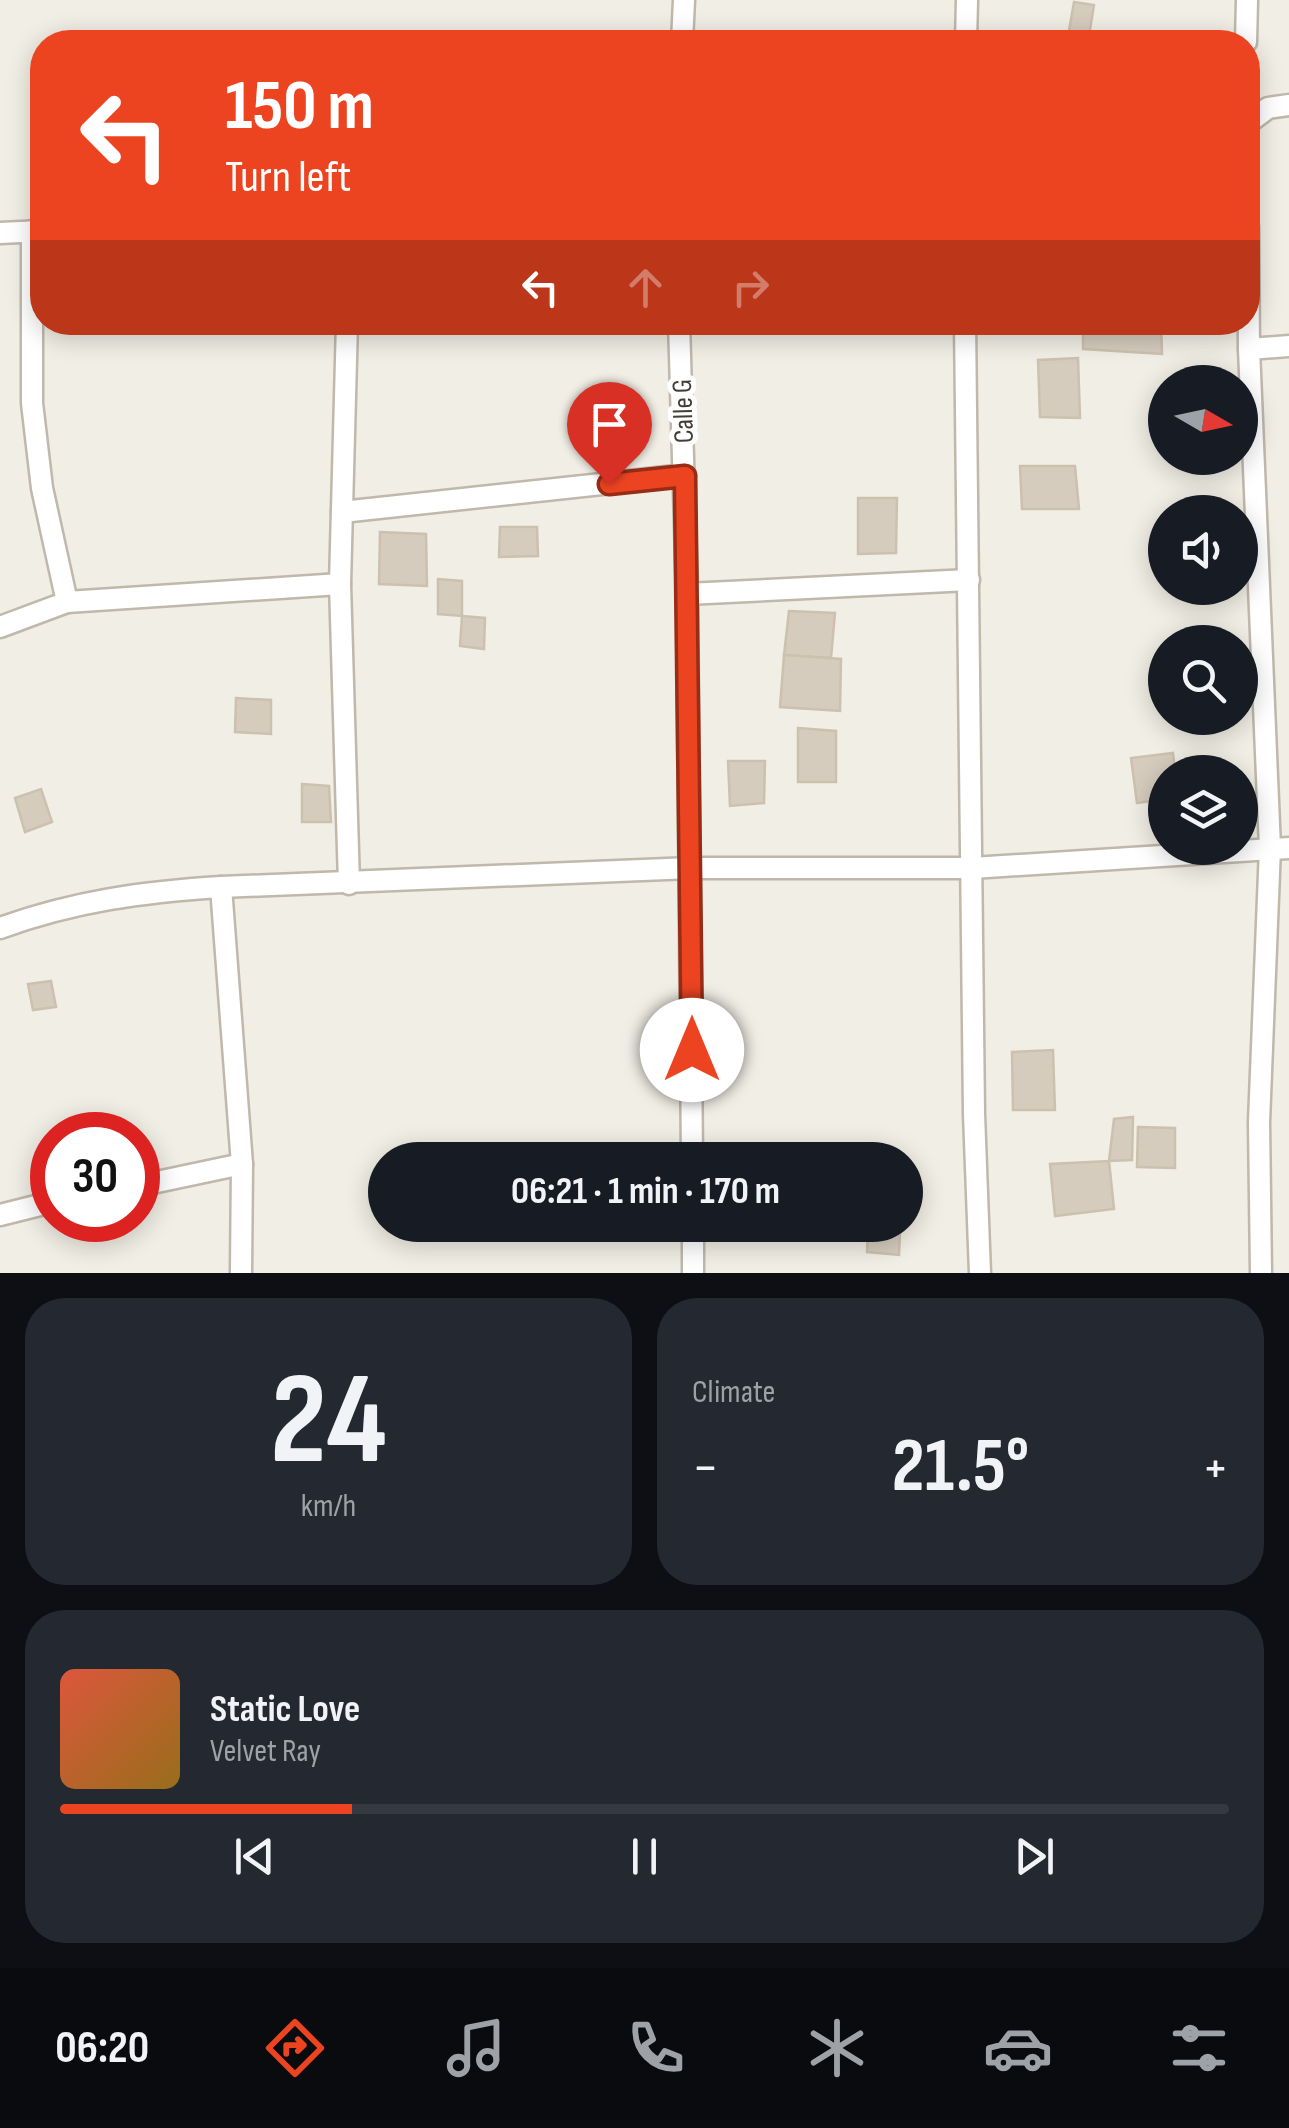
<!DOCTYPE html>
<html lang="en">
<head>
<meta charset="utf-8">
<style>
  body { margin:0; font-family:"Sofia Sans Condensed",sans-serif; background:#242831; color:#f1f3f6; height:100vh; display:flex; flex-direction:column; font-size:38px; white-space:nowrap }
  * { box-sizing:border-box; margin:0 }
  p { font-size:32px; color:#9ea1a6 }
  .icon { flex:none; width:55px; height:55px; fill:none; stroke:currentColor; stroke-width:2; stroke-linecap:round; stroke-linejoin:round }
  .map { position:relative; height:1273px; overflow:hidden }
  .details { display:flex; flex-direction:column; gap:25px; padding:25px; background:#0d0f14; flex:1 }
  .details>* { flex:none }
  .top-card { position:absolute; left:30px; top:30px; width:1230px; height:305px; border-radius:40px; box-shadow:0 5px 25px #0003; background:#ec4421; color:#fff; overflow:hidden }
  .needle { width:65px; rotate:99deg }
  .fabs { position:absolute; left:1148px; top:365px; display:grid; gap:20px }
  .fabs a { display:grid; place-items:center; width:110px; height:110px; border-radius:50%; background:#171b24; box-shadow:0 5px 25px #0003; font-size:50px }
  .speed { position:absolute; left:30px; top:1112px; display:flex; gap:20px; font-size:50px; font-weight:700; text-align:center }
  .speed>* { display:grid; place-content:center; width:130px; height:130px; border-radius:50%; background:#171b24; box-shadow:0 5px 25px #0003; line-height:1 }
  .speed .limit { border:15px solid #d22; background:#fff; color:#111 }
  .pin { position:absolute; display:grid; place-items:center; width:85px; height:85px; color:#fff; margin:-102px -42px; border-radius:50% 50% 50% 0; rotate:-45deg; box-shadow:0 0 10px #0007 }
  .pin .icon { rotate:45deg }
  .me { position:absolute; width:110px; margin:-55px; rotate:0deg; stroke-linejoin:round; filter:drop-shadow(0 0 8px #0008) }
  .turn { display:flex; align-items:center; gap:35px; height:210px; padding:0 30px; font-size:45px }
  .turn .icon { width:130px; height:130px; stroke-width:2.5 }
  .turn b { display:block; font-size:70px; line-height:85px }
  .lanes { display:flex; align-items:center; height:95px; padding:0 30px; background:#0003; justify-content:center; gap:50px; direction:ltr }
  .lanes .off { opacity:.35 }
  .big { font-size:75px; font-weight:700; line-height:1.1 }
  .details .tile { flex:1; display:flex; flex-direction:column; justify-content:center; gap:15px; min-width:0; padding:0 35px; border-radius:40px; background:#242831 }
  .details .dial { align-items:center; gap:0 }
  .dial b { font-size:130px; line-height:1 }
  .song { display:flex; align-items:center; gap:30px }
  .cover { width:120px; height:120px; border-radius:15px; background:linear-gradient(135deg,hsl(10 70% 55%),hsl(40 70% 35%)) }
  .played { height:10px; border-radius:5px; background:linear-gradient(90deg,#ec4421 25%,#363941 25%) }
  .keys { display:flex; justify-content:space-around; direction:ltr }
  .heat { display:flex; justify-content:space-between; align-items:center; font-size:55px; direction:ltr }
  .details .tiles { flex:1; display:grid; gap:25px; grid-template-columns:1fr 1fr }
  .tile:last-child { grid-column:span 2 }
  .trip { position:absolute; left:368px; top:1142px; width:555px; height:100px; border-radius:50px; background:#171b24; box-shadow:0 5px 25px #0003; font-weight:700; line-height:100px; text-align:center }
  .menu { display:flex; height:160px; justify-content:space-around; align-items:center; background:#090b0e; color:#9ea1a6 }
  .menu .icon { width:70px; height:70px }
  .menu .active { color:#ec4421 }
  .menu b { font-size:45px; color:#f1f3f6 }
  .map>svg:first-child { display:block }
  .building { fill:#d5ccbe; stroke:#ccc1af; stroke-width:2.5 }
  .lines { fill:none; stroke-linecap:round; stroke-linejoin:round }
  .minor-casing { stroke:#bfb8ab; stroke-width:25 }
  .minor { stroke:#fff; stroke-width:20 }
  .route-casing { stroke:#992c15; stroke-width:25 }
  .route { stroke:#ec4421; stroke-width:18 }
  .labels { text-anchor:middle; stroke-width:10; stroke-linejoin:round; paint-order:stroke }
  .street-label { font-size:28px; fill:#433e35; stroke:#fff }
</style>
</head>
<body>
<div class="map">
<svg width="1289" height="1273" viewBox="0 0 1289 1273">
  <rect width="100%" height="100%" fill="#f1eee5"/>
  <g class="building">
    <polygon points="1074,2 1094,5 1088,42 1067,42"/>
    <polygon points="1083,322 1161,322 1162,354 1083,349"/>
    <polygon points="1078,358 1080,418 1040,417 1038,360"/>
    <polygon points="1020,466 1075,466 1079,509 1022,509"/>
    <polygon points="858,498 897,498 896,553 858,554"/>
    <polygon points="500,527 537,527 538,556 499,557"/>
    <polygon points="380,532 426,534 427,586 379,584"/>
    <polygon points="438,579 462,581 462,616 438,614"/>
    <polygon points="789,611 835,613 831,658 784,655"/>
    <polygon points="462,616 485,618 484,649 460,646"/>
    <polygon points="784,655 841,659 840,711 780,707"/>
    <polygon points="236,698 271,700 271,734 235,732"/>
    <polygon points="798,728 836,731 836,782 798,782"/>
    <polygon points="1173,753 1175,772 1165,772 1165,799 1137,803 1131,758"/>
    <polygon points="728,761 765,761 764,803 730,806"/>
    <polygon points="302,784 329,786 331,822 302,822"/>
    <polygon points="41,789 52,822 25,832 15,798"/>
    <polygon points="51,981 56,1007 33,1010 28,984"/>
    <polygon points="1053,1050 1055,1110 1013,1110 1012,1052"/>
    <polygon points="1133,1117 1132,1160 1109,1161 1114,1119"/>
    <polygon points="1138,1127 1175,1128 1175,1168 1137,1167"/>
    <polygon points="1109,1161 1114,1209 1055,1216 1050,1164"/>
    <polygon points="868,1230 900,1231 899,1255 867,1252"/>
  </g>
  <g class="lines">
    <defs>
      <g id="minor">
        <polyline points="682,42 684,0"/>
        <polyline points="966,42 967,0"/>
        <polyline points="1246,42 1247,0"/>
        <polyline points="1248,123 1268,108 1289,105"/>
        <polyline points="1248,227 1249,349 1270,848 1259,1122 1261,1273"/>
        <polyline points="32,231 32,403 42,488 67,602"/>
        <polyline points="0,233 42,231"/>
        <polyline points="347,322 340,584 349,884"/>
        <polyline points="679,322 687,594 692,1160"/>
        <polyline points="965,322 974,1114 980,1273"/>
        <polyline points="1249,349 1289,346"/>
        <polyline points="342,512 685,475"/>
        <polyline points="687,594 969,580"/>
        <polyline points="0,627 67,602 340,584"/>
        <polyline points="221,887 242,1164 241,1273"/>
        <path d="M 0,928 C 75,901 142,892 221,887 L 691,868 L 972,868 L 1289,848"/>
        <polyline points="138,1186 242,1164"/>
        <polyline points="0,1215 52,1202"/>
        <polyline points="693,1225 693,1273"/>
      </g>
    </defs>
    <use href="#minor" class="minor-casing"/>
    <use href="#minor" class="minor"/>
  </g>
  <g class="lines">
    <defs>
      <polyline id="route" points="609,484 685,476 692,1050"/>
    </defs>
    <use href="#route" class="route-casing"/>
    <use href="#route" class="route"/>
  </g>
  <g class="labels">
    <g class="street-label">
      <text transform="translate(682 411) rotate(-92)" y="10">Calle G</text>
    </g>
  </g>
</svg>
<div class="fabs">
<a><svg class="needle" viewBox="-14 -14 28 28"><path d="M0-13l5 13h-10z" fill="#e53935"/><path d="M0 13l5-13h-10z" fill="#9ea1a6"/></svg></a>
<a><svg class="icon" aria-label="sound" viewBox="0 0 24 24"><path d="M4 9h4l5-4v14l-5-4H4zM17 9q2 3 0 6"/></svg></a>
<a><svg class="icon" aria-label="search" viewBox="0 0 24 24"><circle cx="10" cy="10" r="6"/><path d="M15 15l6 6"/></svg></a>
<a><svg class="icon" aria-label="layers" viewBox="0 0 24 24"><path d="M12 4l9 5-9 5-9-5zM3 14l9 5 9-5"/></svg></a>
</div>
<div class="speed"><div class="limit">30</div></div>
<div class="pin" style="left:609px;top:484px;background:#d93025"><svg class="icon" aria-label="arrive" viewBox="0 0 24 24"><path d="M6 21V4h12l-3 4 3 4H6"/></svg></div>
<svg class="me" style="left:692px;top:1050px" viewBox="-20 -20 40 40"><circle r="19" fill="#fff"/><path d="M0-13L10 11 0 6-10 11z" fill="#ec4421"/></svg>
<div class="trip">06:21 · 1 min · 170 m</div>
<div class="top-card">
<div class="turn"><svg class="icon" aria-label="left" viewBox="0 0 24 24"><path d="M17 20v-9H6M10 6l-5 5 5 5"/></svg><div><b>150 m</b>Turn left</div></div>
<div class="lanes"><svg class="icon" aria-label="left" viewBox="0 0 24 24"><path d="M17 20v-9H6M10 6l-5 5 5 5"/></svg><svg class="icon off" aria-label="ahead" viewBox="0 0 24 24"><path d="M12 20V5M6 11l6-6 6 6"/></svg><svg class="icon off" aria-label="right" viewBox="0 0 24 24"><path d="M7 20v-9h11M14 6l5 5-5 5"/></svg></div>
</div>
</div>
<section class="details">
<div class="tiles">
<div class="tile dial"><b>24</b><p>km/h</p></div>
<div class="tile"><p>Climate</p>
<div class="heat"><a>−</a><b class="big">21.5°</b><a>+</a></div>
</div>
<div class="tile">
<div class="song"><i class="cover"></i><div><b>Static Love</b><p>Velvet Ray</p></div></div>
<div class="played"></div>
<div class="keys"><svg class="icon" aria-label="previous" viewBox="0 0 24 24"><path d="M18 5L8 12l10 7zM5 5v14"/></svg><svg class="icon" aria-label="pause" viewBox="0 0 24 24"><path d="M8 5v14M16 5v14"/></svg><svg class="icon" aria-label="next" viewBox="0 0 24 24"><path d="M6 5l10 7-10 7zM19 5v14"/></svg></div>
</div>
</div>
</section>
<nav class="menu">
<b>06:20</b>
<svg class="icon active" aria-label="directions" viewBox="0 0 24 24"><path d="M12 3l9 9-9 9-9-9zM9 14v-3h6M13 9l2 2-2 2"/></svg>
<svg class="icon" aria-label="music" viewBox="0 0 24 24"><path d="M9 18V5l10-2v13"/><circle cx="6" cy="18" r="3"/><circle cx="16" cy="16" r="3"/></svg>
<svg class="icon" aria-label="phone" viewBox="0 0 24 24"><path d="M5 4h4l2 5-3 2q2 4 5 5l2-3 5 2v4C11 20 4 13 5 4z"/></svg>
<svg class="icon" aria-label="climate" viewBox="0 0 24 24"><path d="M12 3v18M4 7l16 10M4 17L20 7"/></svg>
<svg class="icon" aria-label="car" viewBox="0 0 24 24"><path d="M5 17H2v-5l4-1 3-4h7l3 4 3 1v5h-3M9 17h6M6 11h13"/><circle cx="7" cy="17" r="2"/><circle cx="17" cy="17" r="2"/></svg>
<svg class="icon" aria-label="filters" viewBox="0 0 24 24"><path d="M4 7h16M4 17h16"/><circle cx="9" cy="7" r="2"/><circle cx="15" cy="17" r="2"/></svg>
</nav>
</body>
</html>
